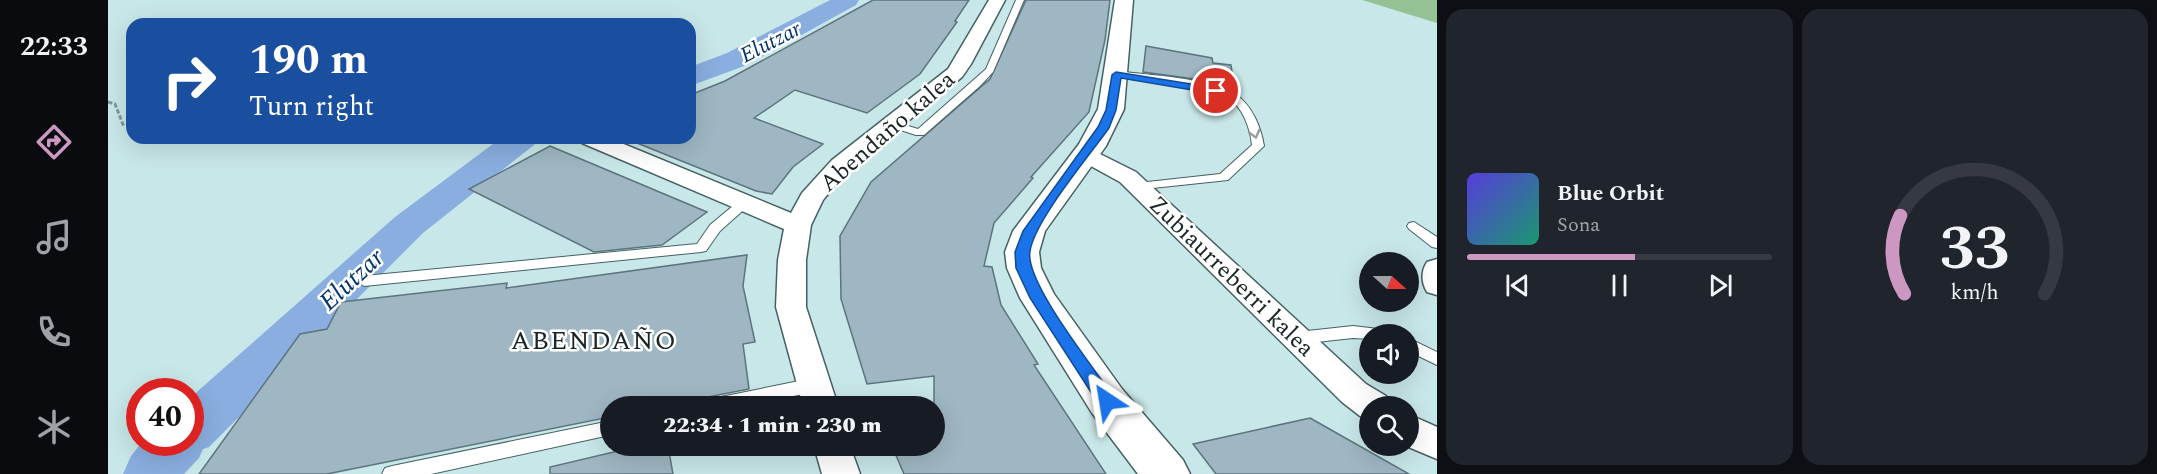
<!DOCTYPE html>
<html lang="en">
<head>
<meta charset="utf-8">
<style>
  body { margin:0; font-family:Spectral,serif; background:#20242c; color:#f1f3f6; height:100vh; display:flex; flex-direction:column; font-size:22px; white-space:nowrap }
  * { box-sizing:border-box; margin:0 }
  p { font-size:20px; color:#9ea1a6 }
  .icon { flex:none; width:33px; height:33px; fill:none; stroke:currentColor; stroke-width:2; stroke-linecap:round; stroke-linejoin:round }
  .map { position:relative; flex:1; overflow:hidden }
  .sheet { display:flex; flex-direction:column; gap:9px; padding:9px; background:#0d0f14; width:720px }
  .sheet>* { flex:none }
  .hud { position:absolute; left:18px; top:18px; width:570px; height:126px; border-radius:18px; box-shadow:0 6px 24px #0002; background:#1a4fa0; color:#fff; overflow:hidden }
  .needle { width:39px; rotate:111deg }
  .buttons { position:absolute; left:1251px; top:252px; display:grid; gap:12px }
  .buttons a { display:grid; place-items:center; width:60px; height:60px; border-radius:50%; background:#171b24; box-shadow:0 6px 24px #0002; font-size:30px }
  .speed { position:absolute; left:18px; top:378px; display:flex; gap:12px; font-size:30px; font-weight:700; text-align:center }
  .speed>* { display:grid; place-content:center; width:78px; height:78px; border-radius:50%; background:#171b24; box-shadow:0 6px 24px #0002; line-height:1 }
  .speed .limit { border:9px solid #d22; background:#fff; color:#111 }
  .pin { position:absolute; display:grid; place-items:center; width:51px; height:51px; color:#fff; margin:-26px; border:3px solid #fff; border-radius:50%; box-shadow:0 2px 6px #0007 }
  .me { position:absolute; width:66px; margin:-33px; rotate:327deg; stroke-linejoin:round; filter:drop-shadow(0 0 4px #0008) }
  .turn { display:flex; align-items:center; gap:21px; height:126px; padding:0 24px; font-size:27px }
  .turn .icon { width:78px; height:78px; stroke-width:2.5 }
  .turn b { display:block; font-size:42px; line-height:51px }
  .sheet .tile { flex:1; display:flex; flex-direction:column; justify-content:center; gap:9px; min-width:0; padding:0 21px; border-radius:18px; background:#20242c }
  .sheet .dial { align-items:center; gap:0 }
  .dial svg { height:156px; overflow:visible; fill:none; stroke:#363941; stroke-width:7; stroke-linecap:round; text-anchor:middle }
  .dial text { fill:#f1f3f6; stroke:none }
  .song { display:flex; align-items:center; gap:18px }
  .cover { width:72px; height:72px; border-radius:9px; background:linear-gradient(135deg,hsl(250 70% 55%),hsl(160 70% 35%)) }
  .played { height:6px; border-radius:3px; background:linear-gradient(90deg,#cc97c1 55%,#363941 55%) }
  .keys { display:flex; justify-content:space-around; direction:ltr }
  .sheet .tiles { flex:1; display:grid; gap:9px; grid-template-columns:repeat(2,1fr) }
  .trip { position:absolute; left:492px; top:396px; width:345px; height:60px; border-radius:30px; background:#171b24; box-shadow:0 6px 24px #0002; font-weight:800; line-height:60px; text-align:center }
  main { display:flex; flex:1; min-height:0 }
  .tab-bar { display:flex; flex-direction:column; width:108px; justify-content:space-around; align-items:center; background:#090b0e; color:#9ea1a6 }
  .tab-bar .icon { width:42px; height:42px }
  .tab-bar .active { color:#cc97c1 }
  .tab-bar b { font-size:27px; color:#f1f3f6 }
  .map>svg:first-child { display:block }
  .green { fill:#95c294 }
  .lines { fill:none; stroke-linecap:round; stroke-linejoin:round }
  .river { fill:#8aaee0; fill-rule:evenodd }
  .building { fill:#9eb7c2; stroke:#5d747f; stroke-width:1.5 }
  .service-casing { stroke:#466163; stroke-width:2 }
  .minor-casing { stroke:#466163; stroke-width:3 }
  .tertiary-casing { stroke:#466163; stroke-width:3 }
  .path { stroke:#819899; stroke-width:3; stroke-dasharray:4.5 2; stroke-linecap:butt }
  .service { fill:#fff; fill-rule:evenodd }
  .minor { fill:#fff; fill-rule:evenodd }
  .tertiary { fill:#fff; fill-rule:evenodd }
  .oneway { stroke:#989c9d }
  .route { fill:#1a73e8; stroke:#114b97; stroke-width:1.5 }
  .labels { text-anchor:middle; stroke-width:5; stroke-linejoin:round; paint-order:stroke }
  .far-water-label { font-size:22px; font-style:italic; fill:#02346e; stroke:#fff }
  .street-label { font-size:24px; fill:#192425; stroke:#fff }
  .water-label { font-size:26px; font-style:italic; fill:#02346e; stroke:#fff }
  .neighbourhood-label { font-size:26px; letter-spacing:1.5px; fill:#192425; stroke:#fff }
</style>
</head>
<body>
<main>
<nav class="tab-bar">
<b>22:33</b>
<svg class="icon active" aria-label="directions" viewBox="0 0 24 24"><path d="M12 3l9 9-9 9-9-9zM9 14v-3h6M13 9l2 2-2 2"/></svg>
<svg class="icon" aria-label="music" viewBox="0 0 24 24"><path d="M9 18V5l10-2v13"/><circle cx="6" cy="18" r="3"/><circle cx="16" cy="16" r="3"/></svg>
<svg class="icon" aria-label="phone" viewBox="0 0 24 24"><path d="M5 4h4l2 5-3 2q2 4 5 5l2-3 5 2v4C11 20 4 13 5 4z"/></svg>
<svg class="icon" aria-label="climate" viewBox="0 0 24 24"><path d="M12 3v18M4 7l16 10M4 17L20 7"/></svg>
</nav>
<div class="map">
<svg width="1329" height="474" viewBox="0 0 1329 474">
  <rect width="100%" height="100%" fill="#c8e7e8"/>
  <polygon class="green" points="1254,0 1329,0 1329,23"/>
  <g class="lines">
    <g class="river">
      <polygon points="722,0 751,0 748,5 639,65 582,86 582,67 619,53"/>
      <polygon points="393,138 431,138 426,145 315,233 101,447 95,449 91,458 76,474 15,474 23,456 34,442 82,442 82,398 287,217"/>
    </g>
  </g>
  <g class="building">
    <polygon points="765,0 861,0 847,21 849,22 812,74 759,113 687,90 646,118 715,144 685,167 664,194 648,191 519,139 582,138 582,95 617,81"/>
    <polygon points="918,0 1002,0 997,40 981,112 923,177 925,178 886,223 876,266 884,267 893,305 930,364 926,365 998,474 796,474 784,446 826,446 826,376 759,384 733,299 732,236 763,182 882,79"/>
    <polygon points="1038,46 1104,58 1105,63 1123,65 1126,87 1087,79 1035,72"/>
    <polygon points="442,146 599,212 554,245 486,252 361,189"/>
    <polygon points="639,255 635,286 647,342 635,344 641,389 554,406 502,406 502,417 219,474 91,474 192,334 219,329 233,302 399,283 398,288"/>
    <polygon points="1202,418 1301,474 1108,474 1085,444"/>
    <polygon points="531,446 560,446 565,474 442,474 442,467"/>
  </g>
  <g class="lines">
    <defs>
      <g id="service">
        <polygon points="908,0 916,0 885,72 872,86 816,135 808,135 780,126 779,124 784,121 810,129 878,69"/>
        <path d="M 1008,71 C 1038,75 1103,78 1127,94 C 1144,105 1153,127 1156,146 L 1120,180 L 1026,190 L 1024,187 L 1030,183 L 1112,174 L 1144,145 C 1142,128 1135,107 1119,97 C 1092,81 1036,83 1005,76 L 1005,72 Z"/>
        <polygon points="636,199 642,203 640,206 612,231 598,251 593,252 256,286 249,281 256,276 589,244 602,225 632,200"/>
        <polygon points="1306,222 1329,237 1329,248 1324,247 1301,229 1299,226 1301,223"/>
        <polygon points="1245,326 1279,330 1281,334 1262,334 1262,339 1245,338 1190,344 1184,342 1182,338 1184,334 1190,332"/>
        <polygon points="1300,338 1329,352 1329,365 1300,351"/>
        <polygon points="706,378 712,380 715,385 712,390 706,392 634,406 594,406 597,401 603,399"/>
        <polygon points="502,421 502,435 323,474 274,474 277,468 284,466"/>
      </g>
      <g id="minor">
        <polygon points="881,0 897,0 863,64 854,77 740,170 715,200 703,225 698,260 698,307 730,406 695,406 668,307 670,260 676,229 474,143 471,138 501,138 683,213 694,193 724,160 840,69"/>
        <polygon points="978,147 1028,172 1258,384 1278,396 1282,406 1262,406 1262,419 1252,416 1234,402 1012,182 970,159 967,154 970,149"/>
        <path d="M 1329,259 L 1329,295 L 1319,292 C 1313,282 1313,271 1319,262 Z"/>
        <polygon points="1300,414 1329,427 1329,459 1298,446 1300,446"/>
        <polygon points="706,446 742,446 752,474 714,474"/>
      </g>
      <polygon id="tertiary" points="1007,0 1025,0 1016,109 998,146 937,231 931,252 933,268 946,294 1014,389 1075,460 1082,474 1030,474 984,413 912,298 899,268 897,252 905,231 971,144 990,109"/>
    </defs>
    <use href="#service" class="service-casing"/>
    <use href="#minor" class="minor-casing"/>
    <use href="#tertiary" class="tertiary-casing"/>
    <polyline class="path" points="0,102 7,104 16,127"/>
    <use href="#service" class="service"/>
    <use href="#minor" class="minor"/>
    <use href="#tertiary" class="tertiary"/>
  </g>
  <defs><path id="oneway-chevron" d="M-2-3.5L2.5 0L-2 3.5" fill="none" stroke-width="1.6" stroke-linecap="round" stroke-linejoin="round" transform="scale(1.5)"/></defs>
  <use class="oneway" href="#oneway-chevron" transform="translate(1147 134) rotate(75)"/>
  <path class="route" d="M 1008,72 L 1108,88 L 1113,91 L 1108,94 L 1013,78 L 1008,110 L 1001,128 C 981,156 927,220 922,251 C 916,281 986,368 1005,396 L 1007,401 L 1005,406 L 999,408 L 992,406 L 922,298 L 908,268 L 907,252 L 915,231 L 990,127 L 998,110 L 1004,75 Z"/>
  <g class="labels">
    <g class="far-water-label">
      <text transform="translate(662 41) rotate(-27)" y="8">Elutzar</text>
    </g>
    <g class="street-label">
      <text transform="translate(779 131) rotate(-41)" y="8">Abendaño kalea</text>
      <text transform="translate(1124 276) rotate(44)" y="8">Zubiaurreberri kalea</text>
    </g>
    <g class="water-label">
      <text transform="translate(243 279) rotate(-43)" y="9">Elutzar</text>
    </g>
    <g class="neighbourhood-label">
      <text x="486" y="349">ABENDAÑO</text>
    </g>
  </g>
</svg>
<div class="buttons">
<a><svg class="needle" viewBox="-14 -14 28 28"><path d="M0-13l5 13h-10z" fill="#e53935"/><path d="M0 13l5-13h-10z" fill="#9ea1a6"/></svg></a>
<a><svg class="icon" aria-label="sound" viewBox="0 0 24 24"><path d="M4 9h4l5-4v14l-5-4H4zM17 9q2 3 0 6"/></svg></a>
<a><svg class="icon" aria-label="search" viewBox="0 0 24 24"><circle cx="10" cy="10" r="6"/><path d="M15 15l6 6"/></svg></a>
</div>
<div class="speed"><div class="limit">40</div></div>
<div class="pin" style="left:1108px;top:91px;background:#d93025"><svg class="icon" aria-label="arrive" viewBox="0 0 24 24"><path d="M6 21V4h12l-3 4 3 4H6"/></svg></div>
<svg class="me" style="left:999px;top:401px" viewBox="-20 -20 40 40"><path d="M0-17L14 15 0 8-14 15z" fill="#1a73e8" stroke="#fff" stroke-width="4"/></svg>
<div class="trip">22:34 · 1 min · 230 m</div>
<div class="hud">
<div class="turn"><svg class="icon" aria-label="right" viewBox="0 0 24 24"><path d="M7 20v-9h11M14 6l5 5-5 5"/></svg><div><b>190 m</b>Turn right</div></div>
</div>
</div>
<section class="sheet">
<div class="tiles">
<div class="tile">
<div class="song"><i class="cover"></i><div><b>Blue Orbit</b><p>Sona</p></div></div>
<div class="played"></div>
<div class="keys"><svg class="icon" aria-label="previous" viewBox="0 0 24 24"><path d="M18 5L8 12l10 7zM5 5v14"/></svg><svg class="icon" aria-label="pause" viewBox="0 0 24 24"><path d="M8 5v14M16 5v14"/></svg><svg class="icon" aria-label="next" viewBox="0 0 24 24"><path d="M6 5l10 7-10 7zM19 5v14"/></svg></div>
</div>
<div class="tile dial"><svg viewBox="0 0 100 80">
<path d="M14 69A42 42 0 1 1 86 69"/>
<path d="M14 69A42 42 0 0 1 12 29" stroke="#cc97c1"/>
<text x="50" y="56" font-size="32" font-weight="700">33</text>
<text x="50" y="72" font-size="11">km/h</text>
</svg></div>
</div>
</section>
</main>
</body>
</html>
